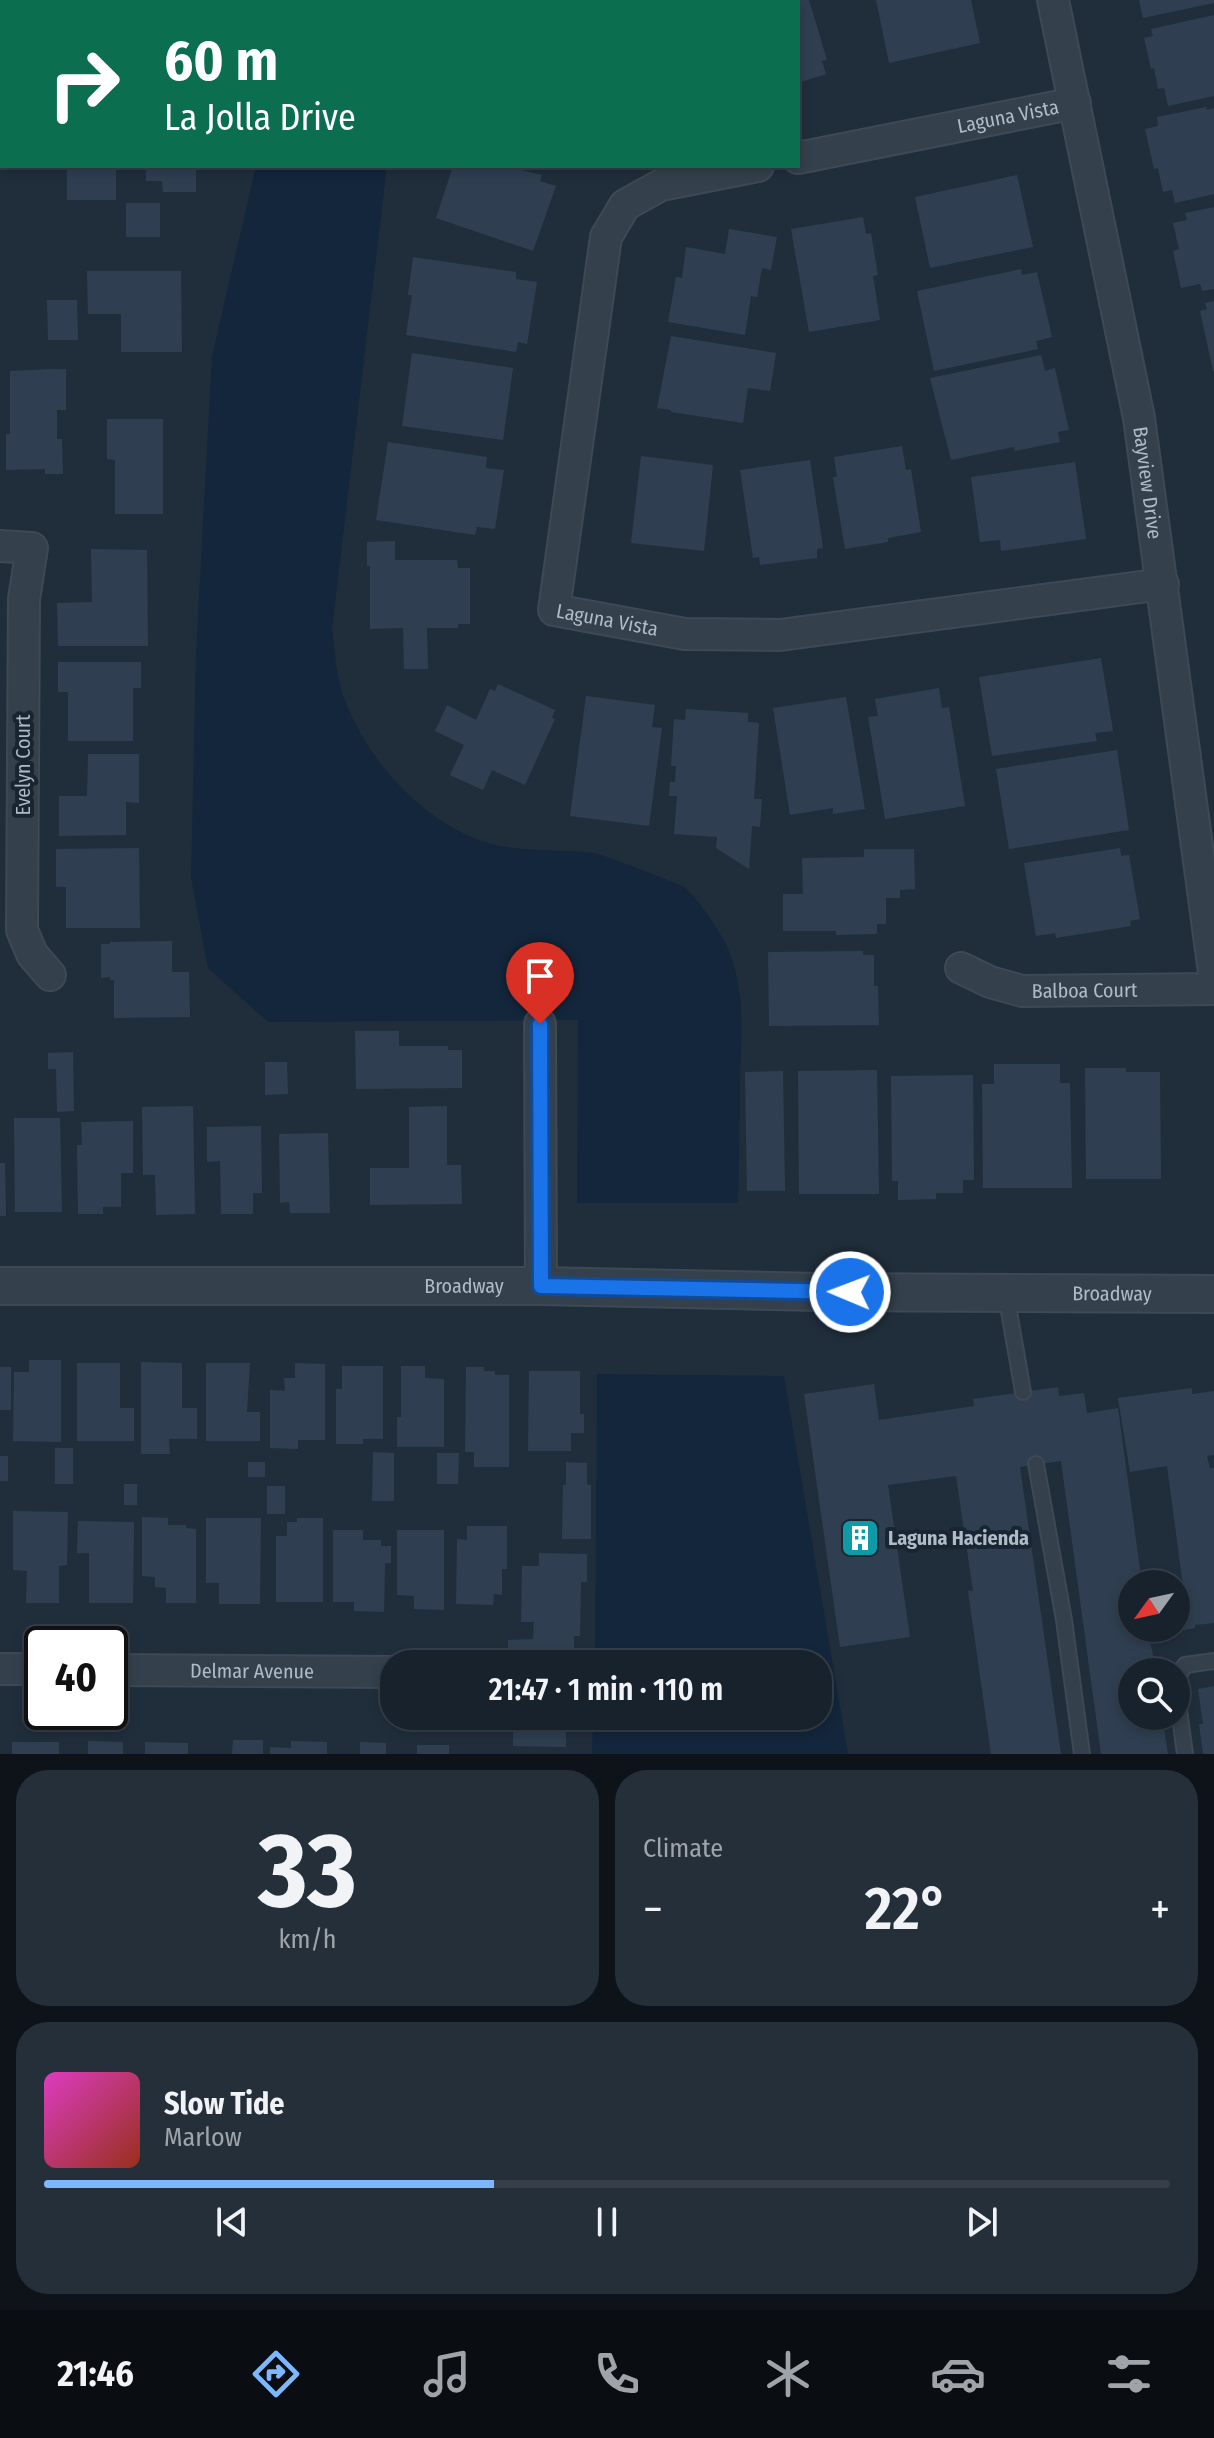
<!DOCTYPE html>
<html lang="en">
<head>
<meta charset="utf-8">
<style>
  body { margin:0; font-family:"Fira Sans Condensed",sans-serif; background:#252f39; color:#f1f3f6; height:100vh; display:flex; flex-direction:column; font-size:30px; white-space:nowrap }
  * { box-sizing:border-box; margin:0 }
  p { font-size:26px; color:#9fa4aa }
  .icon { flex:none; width:44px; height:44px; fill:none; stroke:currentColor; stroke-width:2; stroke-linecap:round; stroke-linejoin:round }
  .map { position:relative; height:1754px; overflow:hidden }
  .sheet { display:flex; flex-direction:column; gap:16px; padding:16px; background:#0d1319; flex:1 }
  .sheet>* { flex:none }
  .banner { position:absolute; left:0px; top:0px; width:800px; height:168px; box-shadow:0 4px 12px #0003,0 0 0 2px #363f49; background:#0b6e4f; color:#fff; overflow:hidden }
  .needle { width:52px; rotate:237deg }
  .controls { position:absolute; left:1118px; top:1570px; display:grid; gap:16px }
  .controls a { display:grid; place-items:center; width:72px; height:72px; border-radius:50%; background:#18222d; box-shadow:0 4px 12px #0003,0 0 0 2px #363f49; font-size:40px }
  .speed { position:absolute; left:24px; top:1626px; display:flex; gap:16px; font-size:40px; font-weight:700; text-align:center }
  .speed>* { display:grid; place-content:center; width:104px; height:104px; border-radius:50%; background:#18222d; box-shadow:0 4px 12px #0003,0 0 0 2px #363f49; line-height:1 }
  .speed .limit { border:4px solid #111; border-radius:12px; background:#fff; color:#111 }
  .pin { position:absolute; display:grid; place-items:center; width:68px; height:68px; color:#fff; margin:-82px -34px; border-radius:50% 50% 50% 0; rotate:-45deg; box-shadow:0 0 8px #0007 }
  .pin .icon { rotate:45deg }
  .me { position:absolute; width:88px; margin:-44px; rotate:271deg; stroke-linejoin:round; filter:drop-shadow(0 0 6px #0008) }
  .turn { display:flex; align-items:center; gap:28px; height:168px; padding:0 32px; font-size:36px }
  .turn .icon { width:104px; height:104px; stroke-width:2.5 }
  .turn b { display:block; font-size:56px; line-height:68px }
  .big { font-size:60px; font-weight:600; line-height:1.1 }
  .sheet .tile { flex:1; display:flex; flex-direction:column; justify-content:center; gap:12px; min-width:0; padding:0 28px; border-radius:32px; background:#252f39 }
  .sheet .dial { align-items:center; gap:0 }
  .dial b { font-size:104px; line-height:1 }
  .song { display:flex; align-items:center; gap:24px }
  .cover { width:96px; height:96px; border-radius:12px; background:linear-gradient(135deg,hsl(310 70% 55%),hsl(10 70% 35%)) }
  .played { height:8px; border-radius:4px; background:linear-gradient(90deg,#7db8ff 40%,#363f49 40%) }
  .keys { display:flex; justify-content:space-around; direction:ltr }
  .heat { display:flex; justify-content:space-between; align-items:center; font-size:44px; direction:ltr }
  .sheet .tiles { flex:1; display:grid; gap:16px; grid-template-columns:1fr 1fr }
  .tile:last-child { grid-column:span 2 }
  .trip { position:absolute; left:380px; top:1650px; width:452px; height:80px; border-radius:32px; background:#18222d; box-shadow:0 4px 12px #0003,0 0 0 2px #363f49; font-weight:600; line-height:80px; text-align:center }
  .dock { display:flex; height:128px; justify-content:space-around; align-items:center; background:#0a0e12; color:#9fa4aa }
  .dock .icon { width:56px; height:56px }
  .dock .on { color:#7db8ff }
  .dock b { font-size:36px; color:#f1f3f6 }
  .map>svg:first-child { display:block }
  .water { fill:#13263b }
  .building { fill:#2f3f51 }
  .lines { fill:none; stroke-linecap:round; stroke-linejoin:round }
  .service-casing { stroke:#3d4955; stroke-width:18 }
  .minor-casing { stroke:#3d4955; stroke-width:34 }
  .tertiary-casing { stroke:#3d4955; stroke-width:40 }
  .service { stroke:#34404c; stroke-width:14 }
  .minor { stroke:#34404c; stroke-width:30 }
  .tertiary { stroke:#34404c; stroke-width:36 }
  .route-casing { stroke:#114b97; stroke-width:20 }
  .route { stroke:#1a73e8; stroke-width:14 }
  .labels { text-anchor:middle; stroke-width:8; stroke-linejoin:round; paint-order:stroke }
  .street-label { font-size:20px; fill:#afbbc8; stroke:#192531 }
  .poi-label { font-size:20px; font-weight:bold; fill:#afbbc8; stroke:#192531; text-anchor:start }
</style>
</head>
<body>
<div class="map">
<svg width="1214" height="1754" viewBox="0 0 1214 1754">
  <rect width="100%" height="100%" fill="#202e3c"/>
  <g class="water">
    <path d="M 256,166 L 387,166 L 332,629 C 335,649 336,671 341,689 C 360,750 414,814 474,838 C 512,854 554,848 594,853 C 602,854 677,883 684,887 C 697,897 723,935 729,951 C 746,993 741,1038 740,1082 C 740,1123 739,1163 738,1203 L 577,1203 L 578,1020 L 268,1022 L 208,968 L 191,878 L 196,652 L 212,356 Z"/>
    <polygon points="597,1374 784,1376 848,1754 592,1754 593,1716 818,1716 818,1664 595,1664"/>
  </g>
  <g class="building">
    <polygon points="798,0 809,0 827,60 822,61 826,74 798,83"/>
    <polygon points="876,0 971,0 980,43 889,63"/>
    <polygon points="1139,0 1214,0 1214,3 1143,18"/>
    <polygon points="1214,15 1214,96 1168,106 1164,88 1158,89 1154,68 1151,69 1144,38 1153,36 1151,29"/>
    <polygon points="1206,107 1207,110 1214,108 1214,194 1175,203 1172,190 1163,192 1158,168 1154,169 1145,129 1158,126 1157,117"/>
    <rect x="67" y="166" width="49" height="34"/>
    <polygon points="146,166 196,166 196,192 163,192 162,181 146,181"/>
    <polygon points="453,166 517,166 516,169 542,175 540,181 556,186 533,251 436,218"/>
    <polygon points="1017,175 1033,247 930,268 915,197"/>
    <rect x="126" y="203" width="34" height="34"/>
    <polygon points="1214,207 1214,289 1202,291 1200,284 1181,288 1173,251 1179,249 1173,223 1187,220 1185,213"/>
    <polygon points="863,217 866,234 871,233 878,275 873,276 880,320 809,332 791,229"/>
    <polygon points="729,229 777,237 771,270 762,268 757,297 751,296 745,335 668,322 676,277 682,278 686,247 725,254"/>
    <polygon points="413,257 516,272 516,279 537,282 527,344 518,342 516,352 406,335 412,295 408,295"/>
    <polygon points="1021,269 1022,275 1037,272 1052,337 1036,341 1038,349 934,371 917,291"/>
    <polygon points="87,271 181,271 182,352 121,352 121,314 88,314"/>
    <polygon points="47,300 77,300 78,340 48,340"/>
    <polygon points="1214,301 1214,371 1213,371 1200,311 1207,309 1205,303"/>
    <polygon points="671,336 776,353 770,391 748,388 743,423 671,412 671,410 657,408"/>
    <polygon points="412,353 513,368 503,440 402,426"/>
    <polygon points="1041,355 1045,371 1055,368 1069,430 1058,432 1060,442 1015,451 1014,447 951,460 930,378"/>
    <polygon points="53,369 66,369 66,410 57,410 57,439 62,439 63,474 45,474 45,469 6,470 6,434 10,434 10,371"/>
    <polygon points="107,419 163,419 163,514 115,514 115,460 107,459"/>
    <polygon points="388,442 487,457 486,468 504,470 495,529 477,527 475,535 376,520"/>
    <polygon points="902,446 906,470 911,469 921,532 888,538 888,542 845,549 833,477 837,477 834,457"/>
    <polygon points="641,456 713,465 704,551 631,543"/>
    <polygon points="810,460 823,548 817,549 817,558 760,565 759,557 753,558 740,470"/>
    <polygon points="1075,462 1086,539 1001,551 1000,540 980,542 971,477"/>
    <polygon points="395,541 395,560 457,560 458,568 470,568 470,624 458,624 458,628 427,628 428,669 404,669 403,628 370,629 370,566 367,566 367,542"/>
    <polygon points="91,549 147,550 148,646 58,646 57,603 92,602"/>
    <polygon points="1101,658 1113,731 1095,733 1097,741 992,756 979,677"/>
    <polygon points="58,662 141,662 141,688 133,688 133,741 68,741 68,692 58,692"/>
    <polygon points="498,684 555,710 552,718 555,719 525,785 492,770 483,790 450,775 464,745 435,731 447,705 476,720 490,689 495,691"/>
    <polygon points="939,688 942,708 949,707 965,806 885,819 868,717 878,716 875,699"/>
    <polygon points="586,696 655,705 652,727 662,728 649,826 570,816"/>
    <polygon points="846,697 865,809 833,814 833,808 790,815 773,708"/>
    <polygon points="686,709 748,713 748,722 759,723 754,799 762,799 760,827 752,826 749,869 716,848 717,837 674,834 677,796 669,796 670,782 675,782 676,766 671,766 674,719 685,720"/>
    <polygon points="1117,750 1129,830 1009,849 996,769"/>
    <polygon points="88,754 139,754 139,803 126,802 126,835 59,836 59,796 87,796"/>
    <polygon points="139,848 140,928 66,928 66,887 56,887 56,849"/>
    <polygon points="1120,848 1121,856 1129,855 1140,919 1130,921 1131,926 1056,938 1055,933 1036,936 1024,863"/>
    <polygon points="864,849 914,849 915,889 900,890 900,898 886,898 886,924 877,924 877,934 836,935 836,931 783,931 783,894 803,894 802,858 864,857"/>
    <polygon points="172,941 172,972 189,972 190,1017 114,1018 114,980 110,980 110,977 101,978 101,944 110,944 110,942"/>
    <polygon points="863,951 863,955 874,955 874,986 878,986 879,1025 769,1026 768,952"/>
    <polygon points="355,1031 399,1031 399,1046 448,1046 448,1050 462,1050 462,1088 356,1089"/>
    <polygon points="73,1052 74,1111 57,1112 56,1069 48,1069 48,1053"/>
    <polygon points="265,1062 287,1062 288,1094 265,1095"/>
    <polygon points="994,1064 1060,1064 1060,1083 1070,1083 1072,1188 983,1188 982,1084 994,1084"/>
    <polygon points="1085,1068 1126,1068 1126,1072 1160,1072 1161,1179 1086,1179"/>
    <polygon points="877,1070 879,1194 799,1194 798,1071"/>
    <polygon points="783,1071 785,1191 747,1191 745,1072"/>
    <polygon points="973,1075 974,1180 963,1180 963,1193 936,1193 936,1199 898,1200 898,1181 892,1181 891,1076"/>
    <polygon points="193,1106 195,1214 156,1215 155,1175 143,1175 142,1107"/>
    <polygon points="447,1106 447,1165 461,1165 462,1204 370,1205 370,1168 409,1168 409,1107"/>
    <polygon points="14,1118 60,1118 62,1212 15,1212"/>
    <polygon points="133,1121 133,1173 121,1173 121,1207 103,1207 103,1214 78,1214 77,1145 82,1145 81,1122"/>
    <polygon points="261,1126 262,1193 253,1193 253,1214 221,1214 220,1161 207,1162 207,1127"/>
    <polygon points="328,1133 330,1213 290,1213 289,1202 280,1203 279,1134"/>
    <polygon points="0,1163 5,1163 6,1216 0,1216"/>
    <polygon points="29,1360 61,1360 61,1442 13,1441 14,1372 29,1372"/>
    <polygon points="141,1362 182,1363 182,1408 197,1408 197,1439 169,1439 170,1454 141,1454"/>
    <polygon points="77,1363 120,1363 120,1408 134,1408 134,1441 77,1441"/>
    <polygon points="206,1363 250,1363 247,1412 260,1412 260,1441 206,1441"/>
    <polygon points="295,1363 325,1364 325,1440 298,1440 298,1449 270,1448 270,1390 285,1391 284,1378 295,1378"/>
    <polygon points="342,1366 383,1366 383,1439 363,1439 363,1444 336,1444 336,1389 342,1389"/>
    <polygon points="401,1366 425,1366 425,1378 444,1379 444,1447 397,1447 397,1417 401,1417"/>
    <rect x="0" y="1367" width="11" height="43"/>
    <polygon points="466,1367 484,1367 484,1371 495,1371 495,1375 509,1375 509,1467 474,1467 474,1452 465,1452"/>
    <polygon points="529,1371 580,1371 580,1414 584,1414 584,1433 571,1433 571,1451 528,1451"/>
    <polygon points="874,1384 879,1420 974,1406 973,1399 1058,1387 1059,1396 1084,1393 1087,1413 1118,1408 1142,1584 1132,1584 1132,1628 1148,1628 1156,1672 1132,1672 1132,1716 1162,1716 1168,1754 1101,1754 1061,1461 1020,1467 1061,1754 991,1754 968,1591 973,1591 956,1476 888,1485 910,1637 840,1647 804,1394"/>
    <polygon points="1192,1388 1192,1394 1214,1391 1214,1455 1207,1456 1210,1468 1214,1468 1214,1623 1195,1625 1195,1628 1184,1630 1179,1594 1184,1593 1167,1466 1130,1472 1118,1398"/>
    <rect x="55" y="1448" width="18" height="36"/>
    <polygon points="373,1452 394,1453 394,1501 372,1501"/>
    <polygon points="437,1453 459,1453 458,1484 437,1484"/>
    <rect x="0" y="1456" width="8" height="25"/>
    <rect x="248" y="1462" width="17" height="15"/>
    <polygon points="566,1462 587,1463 587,1485 591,1485 591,1539 562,1539 563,1485 566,1485"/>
    <rect x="124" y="1484" width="13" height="21"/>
    <rect x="267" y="1486" width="18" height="28"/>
    <polygon points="13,1511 68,1512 67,1565 59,1566 59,1603 26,1603 27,1571 13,1570"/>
    <polygon points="142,1517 168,1518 168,1525 186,1525 186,1528 196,1529 196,1603 166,1603 166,1588 155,1587 155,1577 142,1576"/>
    <polygon points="206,1518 261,1518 260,1604 219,1604 219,1583 206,1583"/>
    <polygon points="297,1518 323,1518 323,1602 276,1602 276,1536 287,1536 287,1522 297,1522"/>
    <polygon points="78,1521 134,1522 133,1603 89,1603 89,1553 77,1553"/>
    <polygon points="467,1526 507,1526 507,1569 502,1569 502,1595 494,1594 493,1605 456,1604 457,1539 467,1540"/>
    <polygon points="333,1530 363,1530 363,1540 381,1540 381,1546 391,1546 391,1563 385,1563 384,1612 354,1611 354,1602 333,1602"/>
    <polygon points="397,1530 444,1530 444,1610 414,1609 414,1596 397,1595"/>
    <polygon points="539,1553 587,1554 587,1582 581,1582 580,1636 574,1636 574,1662 508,1664 508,1640 533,1639 534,1622 521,1622 522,1566 539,1566"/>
    <polygon points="1214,1686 1214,1754 1203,1754 1199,1724 1203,1724 1198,1689"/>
    <polygon points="513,1716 586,1716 586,1727 566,1727 566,1747 513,1746"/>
    <polygon points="233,1740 263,1740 263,1754 232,1754"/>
    <polygon points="88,1741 123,1742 123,1754 88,1754"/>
    <polygon points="291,1741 327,1742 327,1754 270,1754 270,1747 291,1748"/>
    <rect x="12" y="1742" width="47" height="12"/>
    <polygon points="145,1742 188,1743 188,1754 145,1754"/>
    <polygon points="360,1742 386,1743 386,1754 360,1754"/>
    <rect x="417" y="1745" width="32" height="9"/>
  </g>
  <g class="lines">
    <defs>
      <g id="service">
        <polyline points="1006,1294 1023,1392"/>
        <polyline points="1036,1464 1064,1620 1082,1754"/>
        <polyline points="1176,1680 1185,1665 1214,1661"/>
        <polyline points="1176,1687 1185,1754"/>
      </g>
      <g id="minor">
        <path id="s1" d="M 1053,0 L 1139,418 L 1214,972"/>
        <polyline points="0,10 2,11"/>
        <path id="s2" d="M 798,158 L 1075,103"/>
        <path id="s3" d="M 758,166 L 661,185 L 625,205 L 606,237 L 554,610 L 685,634 L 780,635 L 1163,584"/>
        <polyline points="0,546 32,548 24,599 22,930 32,954 50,975"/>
        <path id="s4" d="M 961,968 L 990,982 L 1022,991 L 1214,989"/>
        <polyline points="540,1024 541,1286"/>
        <polyline points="0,1669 42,1669"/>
        <path id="s5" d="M 110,1670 L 394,1672"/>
      </g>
      <g id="tertiary">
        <path id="s6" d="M 0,1286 L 541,1286 L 819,1292 L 1214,1294"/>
      </g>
    </defs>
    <use href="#service" class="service-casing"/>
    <use href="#minor" class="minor-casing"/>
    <use href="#tertiary" class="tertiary-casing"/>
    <use href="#service" class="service"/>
    <use href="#minor" class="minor"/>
    <use href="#tertiary" class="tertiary"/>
  </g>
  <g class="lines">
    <defs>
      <polyline id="route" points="540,1024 541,1286 850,1292"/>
    </defs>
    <use href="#route" class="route-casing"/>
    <use href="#route" class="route"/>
  </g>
  <defs>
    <symbol id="building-square" viewBox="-11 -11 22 22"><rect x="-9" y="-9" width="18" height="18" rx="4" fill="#0f9aa8" stroke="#192531"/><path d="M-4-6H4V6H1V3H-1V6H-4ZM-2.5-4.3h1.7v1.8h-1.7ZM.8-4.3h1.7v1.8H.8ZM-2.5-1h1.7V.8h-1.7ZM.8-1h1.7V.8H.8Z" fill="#fff"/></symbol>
  </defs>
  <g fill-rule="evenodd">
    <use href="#building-square" x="838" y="1516" width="44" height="44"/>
  </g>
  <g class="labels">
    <g class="street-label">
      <text dy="7" stroke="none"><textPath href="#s2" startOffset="214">Laguna Vista</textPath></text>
      <text dy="7" stroke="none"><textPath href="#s1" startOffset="492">Bayview Drive</textPath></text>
      <text dy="7" stroke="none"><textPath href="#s3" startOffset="608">Laguna Vista</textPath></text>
      <text transform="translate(23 765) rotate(-90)" y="7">Evelyn Court</text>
      <text dy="7" stroke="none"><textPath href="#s4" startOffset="128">Balboa Court</textPath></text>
      <text dy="7" stroke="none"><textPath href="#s6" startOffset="464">Broadway</textPath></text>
      <text dy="7" stroke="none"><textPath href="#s6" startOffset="1112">Broadway</textPath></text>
      <text dy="7" stroke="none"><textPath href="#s5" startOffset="142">Delmar Avenue</textPath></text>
    </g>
    <g class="poi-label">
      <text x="888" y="1545">Laguna Hacienda</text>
    </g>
  </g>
</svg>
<div class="controls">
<a><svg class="needle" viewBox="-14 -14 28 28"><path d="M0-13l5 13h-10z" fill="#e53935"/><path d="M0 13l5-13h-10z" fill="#9fa4aa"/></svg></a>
<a><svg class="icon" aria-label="search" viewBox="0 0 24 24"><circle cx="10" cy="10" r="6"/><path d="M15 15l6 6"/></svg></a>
</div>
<div class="speed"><div class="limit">40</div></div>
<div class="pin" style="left:540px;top:1024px;background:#d93025"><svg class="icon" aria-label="arrive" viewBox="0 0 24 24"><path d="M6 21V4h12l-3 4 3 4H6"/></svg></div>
<svg class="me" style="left:850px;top:1292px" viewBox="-20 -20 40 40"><circle r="17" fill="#1a73e8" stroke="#fff" stroke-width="3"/><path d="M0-11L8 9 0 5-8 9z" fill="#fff"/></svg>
<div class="trip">21:47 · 1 min · 110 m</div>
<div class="banner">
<div class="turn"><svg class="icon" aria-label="right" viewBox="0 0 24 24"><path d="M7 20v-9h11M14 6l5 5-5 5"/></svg><div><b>60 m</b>La Jolla Drive</div></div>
</div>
</div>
<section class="sheet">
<div class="tiles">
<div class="tile dial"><b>33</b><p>km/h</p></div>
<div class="tile"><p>Climate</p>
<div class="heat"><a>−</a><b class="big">22°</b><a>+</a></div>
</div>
<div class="tile">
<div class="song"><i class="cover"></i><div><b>Slow Tide</b><p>Marlow</p></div></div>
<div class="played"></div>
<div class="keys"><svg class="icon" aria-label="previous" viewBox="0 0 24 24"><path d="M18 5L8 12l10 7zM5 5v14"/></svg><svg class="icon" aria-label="pause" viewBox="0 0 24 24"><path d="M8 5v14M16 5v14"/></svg><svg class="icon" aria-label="next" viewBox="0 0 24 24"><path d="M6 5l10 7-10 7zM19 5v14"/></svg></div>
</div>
</div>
</section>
<nav class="dock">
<b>21:46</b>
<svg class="icon on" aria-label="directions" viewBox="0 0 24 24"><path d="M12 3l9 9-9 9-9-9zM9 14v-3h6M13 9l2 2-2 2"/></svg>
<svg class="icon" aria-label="music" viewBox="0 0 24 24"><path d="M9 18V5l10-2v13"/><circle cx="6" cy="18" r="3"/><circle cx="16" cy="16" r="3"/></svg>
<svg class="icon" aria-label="phone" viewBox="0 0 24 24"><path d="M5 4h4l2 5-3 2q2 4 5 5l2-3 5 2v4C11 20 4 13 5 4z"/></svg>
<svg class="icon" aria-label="climate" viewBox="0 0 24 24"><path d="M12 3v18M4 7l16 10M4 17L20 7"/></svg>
<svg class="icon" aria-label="car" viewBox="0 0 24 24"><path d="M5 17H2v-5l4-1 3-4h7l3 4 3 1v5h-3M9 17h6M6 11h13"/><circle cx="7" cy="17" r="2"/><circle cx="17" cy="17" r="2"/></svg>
<svg class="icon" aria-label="filters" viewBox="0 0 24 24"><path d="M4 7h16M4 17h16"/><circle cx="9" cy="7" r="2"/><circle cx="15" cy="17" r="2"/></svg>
</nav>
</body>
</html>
